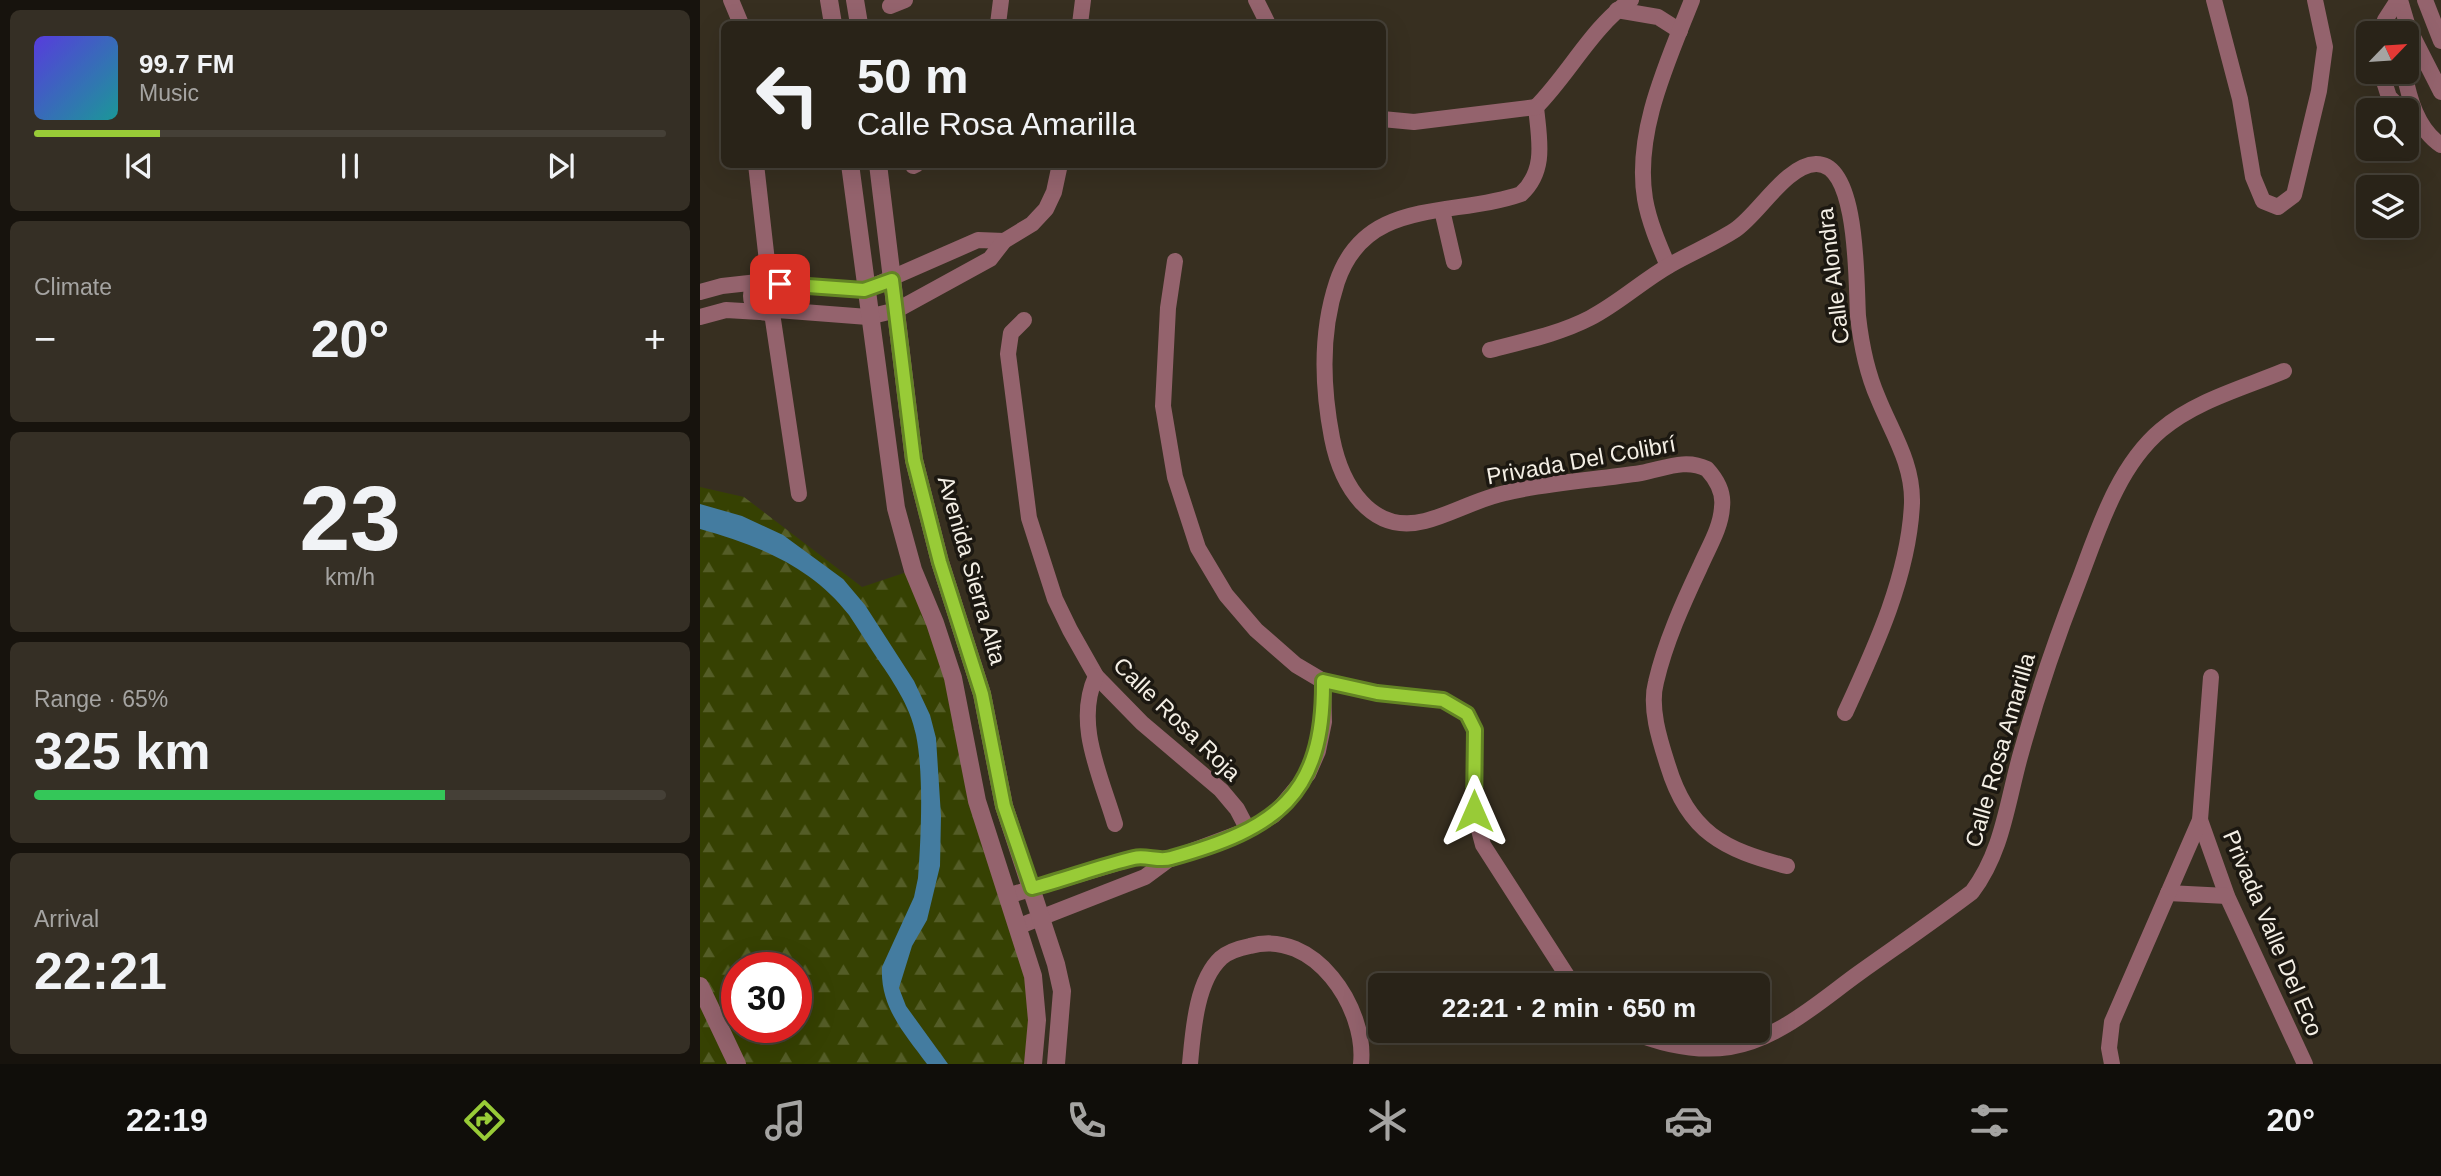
<!DOCTYPE html>
<html lang="en">
<head>
<meta charset="utf-8">
<style>
  body { margin:0; font-family:Helvetica,sans-serif; background:#352f25; color:#f1f3f6; height:100vh; display:flex; flex-direction:column; font-size:26px; white-space:nowrap }
  * { box-sizing:border-box; margin:0 }
  p { font-size:23px; color:#a5a4a2 }
  .icon { flex:none; width:38px; height:38px; fill:none; stroke:currentColor; stroke-width:2; stroke-linecap:round; stroke-linejoin:round }
  .map { position:relative; flex:1; overflow:hidden }
  .side { display:flex; flex-direction:column; gap:10px; padding:10px; background:#17130d; width:700px }
  .side>* { flex:none }
  .hud { position:absolute; left:21px; top:21px; width:665px; height:147px; border-radius:10px; box-shadow:0 7px 28px #0002,0 0 0 2px #454037; background:#292318; color:#f1f3f6; overflow:hidden }
  .needle { width:46px; rotate:65deg }
  .tools { position:absolute; left:1656px; top:21px; display:grid; gap:14px }
  .tools a { display:grid; place-items:center; width:63px; height:63px; border-radius:10px; background:#292318; box-shadow:0 7px 28px #0002,0 0 0 2px #454037; font-size:35px }
  .speed { position:absolute; left:21px; top:952px; display:flex; gap:14px; font-size:35px; font-weight:700; text-align:center }
  .speed>* { display:grid; place-content:center; width:91px; height:91px; border-radius:50%; background:#292318; box-shadow:0 7px 28px #0002,0 0 0 2px #454037; line-height:1 }
  .speed .limit { border:10px solid #d22; background:#fff; color:#111 }
  .pin { position:absolute; display:grid; place-items:center; width:60px; height:60px; color:#fff; margin:-30px; border-radius:14px; box-shadow:0 4px 10px #0006 }
  .me { position:absolute; width:77px; margin:-38px; rotate:0deg; stroke-linejoin:round; filter:drop-shadow(0 0 5px #0008) }
  .turn { display:flex; align-items:center; gap:24px; height:147px; padding:0 21px; font-size:32px }
  .turn .icon { width:91px; height:91px; stroke-width:2.5 }
  .turn b { display:block; font-size:49px; line-height:60px }
  .big { font-size:52px; font-weight:600; line-height:1.1 }
  .side .tile { flex:1; display:flex; flex-direction:column; justify-content:center; gap:10px; min-width:0; padding:0 24px; border-radius:10px; background:#352f25 }
  .side .dial { align-items:center; gap:0 }
  .dial b { font-size:91px; line-height:1 }
  .song { display:flex; align-items:center; gap:21px }
  .cover { width:84px; height:84px; border-radius:10px; background:linear-gradient(135deg,hsl(250 70% 55%),hsl(180 70% 35%)) }
  .played { height:7px; border-radius:4px; background:linear-gradient(90deg,#98cb37 20%,#454037 20%) }
  .keys { display:flex; justify-content:space-around; direction:ltr }
  .heat { display:flex; justify-content:space-between; align-items:center; font-size:38px; direction:ltr }
  .charge { height:10px; border-radius:5px; background:linear-gradient(90deg,#34c759 65%,#454037 0) }
  .trip { position:absolute; left:668px; top:973px; width:402px; height:70px; border-radius:10px; background:#292318; box-shadow:0 7px 28px #0002,0 0 0 2px #454037; font-weight:600; line-height:70px; text-align:center }
  .tab-bar { display:flex; height:112px; justify-content:space-around; align-items:center; background:#100e0a; color:#a5a4a2 }
  .tab-bar .icon { width:49px; height:49px }
  .tab-bar .current { color:#98cb37 }
  .tab-bar b { font-size:32px; color:#f1f3f6 }
  main { display:flex; flex:1; min-height:0 }
  .map>svg:first-child { display:block }
  .forest { fill:url(#forest-firs); fill-rule:evenodd }
  .water { fill:#447ca0 }
  .lines { fill:none; stroke-linecap:round; stroke-linejoin:round }
  .minor { stroke:#94636d; stroke-width:16 }
  .tertiary { stroke:#94636d; stroke-width:18 }
  .route-casing { stroke:#638424; stroke-width:18 }
  .route { stroke:#98cb37; stroke-width:12 }
  .labels { text-anchor:middle; stroke-width:7; stroke-linejoin:round; paint-order:stroke }
  .street-label { font-size:23px; fill:#f4efe5; stroke:#1c1811 }
</style>
</head>
<body>
<main>
<section class="side">
<div class="tile">
<div class="song"><i class="cover"></i><div><b>99.7 FM</b><p>Music</p></div></div>
<div class="played"></div>
<div class="keys"><svg class="icon" aria-label="previous" viewBox="0 0 24 24"><path d="M18 5L8 12l10 7zM5 5v14"/></svg><svg class="icon" aria-label="pause" viewBox="0 0 24 24"><path d="M8 5v14M16 5v14"/></svg><svg class="icon" aria-label="next" viewBox="0 0 24 24"><path d="M6 5l10 7-10 7zM19 5v14"/></svg></div>
</div>
<div class="tile"><p>Climate</p>
<div class="heat"><a>−</a><b class="big">20°</b><a>+</a></div>
</div>
<div class="tile dial"><b>23</b><p>km/h</p></div>
<div class="tile"><p>Range · 65%</p><b class="big">325 km</b><div class="charge"></div></div>
<div class="tile"><p>Arrival</p><b class="big">22:21</b></div>
</section>
<div class="map">
<svg width="1741" height="1064" viewBox="0 0 1741 1064">
  <defs>
    <pattern id="forest-firs" width="22" height="20" patternUnits="userSpaceOnUse" patternTransform="scale(1.75)"><rect width="22" height="20" fill="#364102"/><path d="M5 1l3.5 6h-7zM16 11l3.5 6h-7z" fill="#545d27"/></pattern>
  </defs>
  <rect width="100%" height="100%" fill="#372f20"/>
  <path class="forest" d="M 0,487 L 44,497 L 162,587 L 213,570 L 333,976 L 333,1064 L 0,1064 ZM 37,968 L 96,968 L 96,1027 L 37,1027 Z"/>
  <path class="water" d="M 0,504 L 42,516 L 83,535 L 143,579 L 165,605 L 214,681 L 230,715 L 236,738 L 241,816 L 240,866 L 227,920 L 212,946 L 199,988 L 206,1006 L 248,1064 L 227,1064 C 204,1033 180,1007 182,967 L 214,897 L 218,878 C 221,838 224,774 216,735 C 210,705 192,680 175,655 C 166,642 158,628 149,615 C 111,566 57,545 0,529 Z"/>
  <g class="lines">
    <g class="minor">
      <polyline points="31,0 41,24"/>
      <polyline points="556,0 568,24"/>
      <polyline points="1514,0 1540,99 1553,177 1563,201 1578,207 1594,195 1619,91 1625,47 1615,0"/>
      <polyline points="1700,0 1708,27 1741,92"/>
      <polyline points="1725,0 1741,41"/>
      <polyline points="190,6 205,0"/>
      <polyline points="917,10 958,17 980,31"/>
      <polyline points="298,24 301,0"/>
      <polyline points="380,24 383,0"/>
      <polyline points="1681,33 1685,20 1698,0"/>
      <polyline points="1681,72 1689,97 1702,110"/>
      <path d="M 1704,72 C 1709,98 1717,129 1741,145"/>
      <path d="M 836,107 C 839,139 847,170 821,194 C 753,218 666,196 637,282 C 620,333 622,386 632,438 C 641,484 670,535 725,521 C 752,514 777,499 805,493 C 849,482 896,480 941,473 C 964,469 985,458 1007,469 C 1017,480 1024,492 1022,507 C 1021,528 1008,548 1000,567 C 983,603 965,643 956,682 C 949,708 960,741 968,766 C 988,832 1024,850 1087,866"/>
      <path d="M 836,107 C 869,74 892,27 931,0"/>
      <polyline points="682,119 714,122 836,107"/>
      <polyline points="56,164 69,279"/>
      <polyline points="213,166 217,164"/>
      <polyline points="742,210 754,262"/>
      <polyline points="475,261 468,308 463,406 475,477 498,548 526,595 556,630 596,665 623,681 677,693 743,700 767,714 775,730 774,811 783,845 873,985"/>
      <path d="M 968,266 C 959,245 949,222 945,199 C 934,132 968,61 992,0"/>
      <circle cx="68" cy="296" r="17"/>
      <polyline points="80,284 164,290 278,240 304,241"/>
      <polyline points="0,292 22,286 58,282"/>
      <polyline points="77,310 168,317 197,310 290,259 304,241 332,224 346,209 354,192 360,164"/>
      <polyline points="72,313 99,494"/>
      <polyline points="0,317 26,310 60,312"/>
      <polyline points="324,320 311,333 308,354 329,518 355,599 370,630 396,676 442,723 521,790 537,809 548,830"/>
      <path d="M 790,350 C 824,341 859,334 890,318 C 919,303 942,281 970,265 C 991,253 1015,243 1035,230 C 1059,214 1086,165 1116,164 C 1159,163 1156,284 1158,316 C 1161,343 1167,373 1178,398 C 1192,433 1213,463 1212,503 C 1209,575 1175,648 1145,713"/>
      <path d="M 396,676 C 374,724 401,776 415,824"/>
      <polyline points="1500,820 1527,896 1605,1064"/>
      <polyline points="1468,893 1527,896"/>
      <polyline points="307,896 437,857 468,860"/>
      <polyline points="317,927 445,877 468,860 548,830 574,815 608,774 618,751 624,722 623,681"/>
      <path d="M 930,1031 C 961,1044 996,1052 1030,1047 C 1079,1039 1120,1001 1159,973 C 1197,946 1235,920 1272,892 C 1303,851 1307,802 1321,753 C 1337,695 1356,639 1378,583 C 1398,531 1417,467 1461,430 C 1495,401 1543,388 1584,371"/>
      <path d="M 490,1064 C 493,1032 496,981 521,958 C 529,951 540,948 550,946 C 614,928 667,1008 661,1064"/>
      <polyline points="1412,1064 1409,1048 1412,1022 1500,820 1511,677"/>
    </g>
    <g class="tertiary">
      <polyline points="129,0 133,24"/>
      <polyline points="155,0 159,24"/>
      <polyline points="150,164 196,508 213,570 235,623 253,678 277,801 333,976 337,1020 333,1064"/>
      <polyline points="178,164 214,460 240,562 282,694 304,806 356,964 362,991 356,1064"/>
      <polyline points="0,986 37,1064"/>
    </g>
  </g>
  <g class="lines">
    <defs>
      <path id="route" d="M 80,284 L 164,290 L 192,280 L 214,460 L 240,562 L 282,694 L 304,806 L 332,888 C 366,879 400,866 434,858 C 446,855 459,862 471,858 C 576,829 624,796 623,681 L 677,693 L 743,700 L 767,714 L 775,730 L 774,811"/>
    </defs>
    <use href="#route" class="route-casing"/>
    <use href="#route" class="route"/>
  </g>
  <g class="labels">
    <g class="street-label">
      <text transform="translate(1133 276) rotate(-97)" y="8">Calle Alondra</text>
      <text transform="translate(881 460) rotate(-10)" y="8">Privada Del Colibrí</text>
      <text transform="translate(272 570) rotate(74)" y="8">Avenida Sierra Alta</text>
      <text transform="translate(477 719) rotate(44)" y="8">Calle Rosa Roja</text>
      <text transform="translate(1300 750) rotate(-74)" y="8">Calle Rosa Amarilla</text>
      <text transform="translate(1573 933) rotate(67)" y="8">Privada Valle Del Eco</text>
    </g>
  </g>
</svg>
<div class="tools">
<a><svg class="needle" viewBox="-14 -14 28 28"><path d="M0-13l5 13h-10z" fill="#e53935"/><path d="M0 13l5-13h-10z" fill="#a5a4a2"/></svg></a>
<a><svg class="icon" aria-label="search" viewBox="0 0 24 24"><circle cx="10" cy="10" r="6"/><path d="M15 15l6 6"/></svg></a>
<a><svg class="icon" aria-label="layers" viewBox="0 0 24 24"><path d="M12 4l9 5-9 5-9-5zM3 14l9 5 9-5"/></svg></a>
</div>
<div class="speed"><div class="limit">30</div></div>
<div class="pin" style="left:80px;top:284px;background:#d93025"><svg class="icon" aria-label="arrive" viewBox="0 0 24 24"><path d="M6 21V4h12l-3 4 3 4H6"/></svg></div>
<svg class="me" style="left:774px;top:811px" viewBox="-20 -20 40 40"><path d="M0-17L14 15 0 8-14 15z" fill="#98cb37" stroke="#fff" stroke-width="4"/></svg>
<div class="trip">22:21 · 2 min · 650 m</div>
<div class="hud">
<div class="turn"><svg class="icon" aria-label="left" viewBox="0 0 24 24"><path d="M17 20v-9H6M10 6l-5 5 5 5"/></svg><div><b>50 m</b>Calle Rosa Amarilla</div></div>
</div>
</div>
</main>
<nav class="tab-bar">
<b>22:19</b>
<svg class="icon current" aria-label="directions" viewBox="0 0 24 24"><path d="M12 3l9 9-9 9-9-9zM9 14v-3h6M13 9l2 2-2 2"/></svg>
<svg class="icon" aria-label="music" viewBox="0 0 24 24"><path d="M9 18V5l10-2v13"/><circle cx="6" cy="18" r="3"/><circle cx="16" cy="16" r="3"/></svg>
<svg class="icon" aria-label="phone" viewBox="0 0 24 24"><path d="M5 4h4l2 5-3 2q2 4 5 5l2-3 5 2v4C11 20 4 13 5 4z"/></svg>
<svg class="icon" aria-label="climate" viewBox="0 0 24 24"><path d="M12 3v18M4 7l16 10M4 17L20 7"/></svg>
<svg class="icon" aria-label="car" viewBox="0 0 24 24"><path d="M5 17H2v-5l4-1 3-4h7l3 4 3 1v5h-3M9 17h6M6 11h13"/><circle cx="7" cy="17" r="2"/><circle cx="17" cy="17" r="2"/></svg>
<svg class="icon" aria-label="filters" viewBox="0 0 24 24"><path d="M4 7h16M4 17h16"/><circle cx="9" cy="7" r="2"/><circle cx="15" cy="17" r="2"/></svg>
<b>20°</b>
</nav>
</body>
</html>
